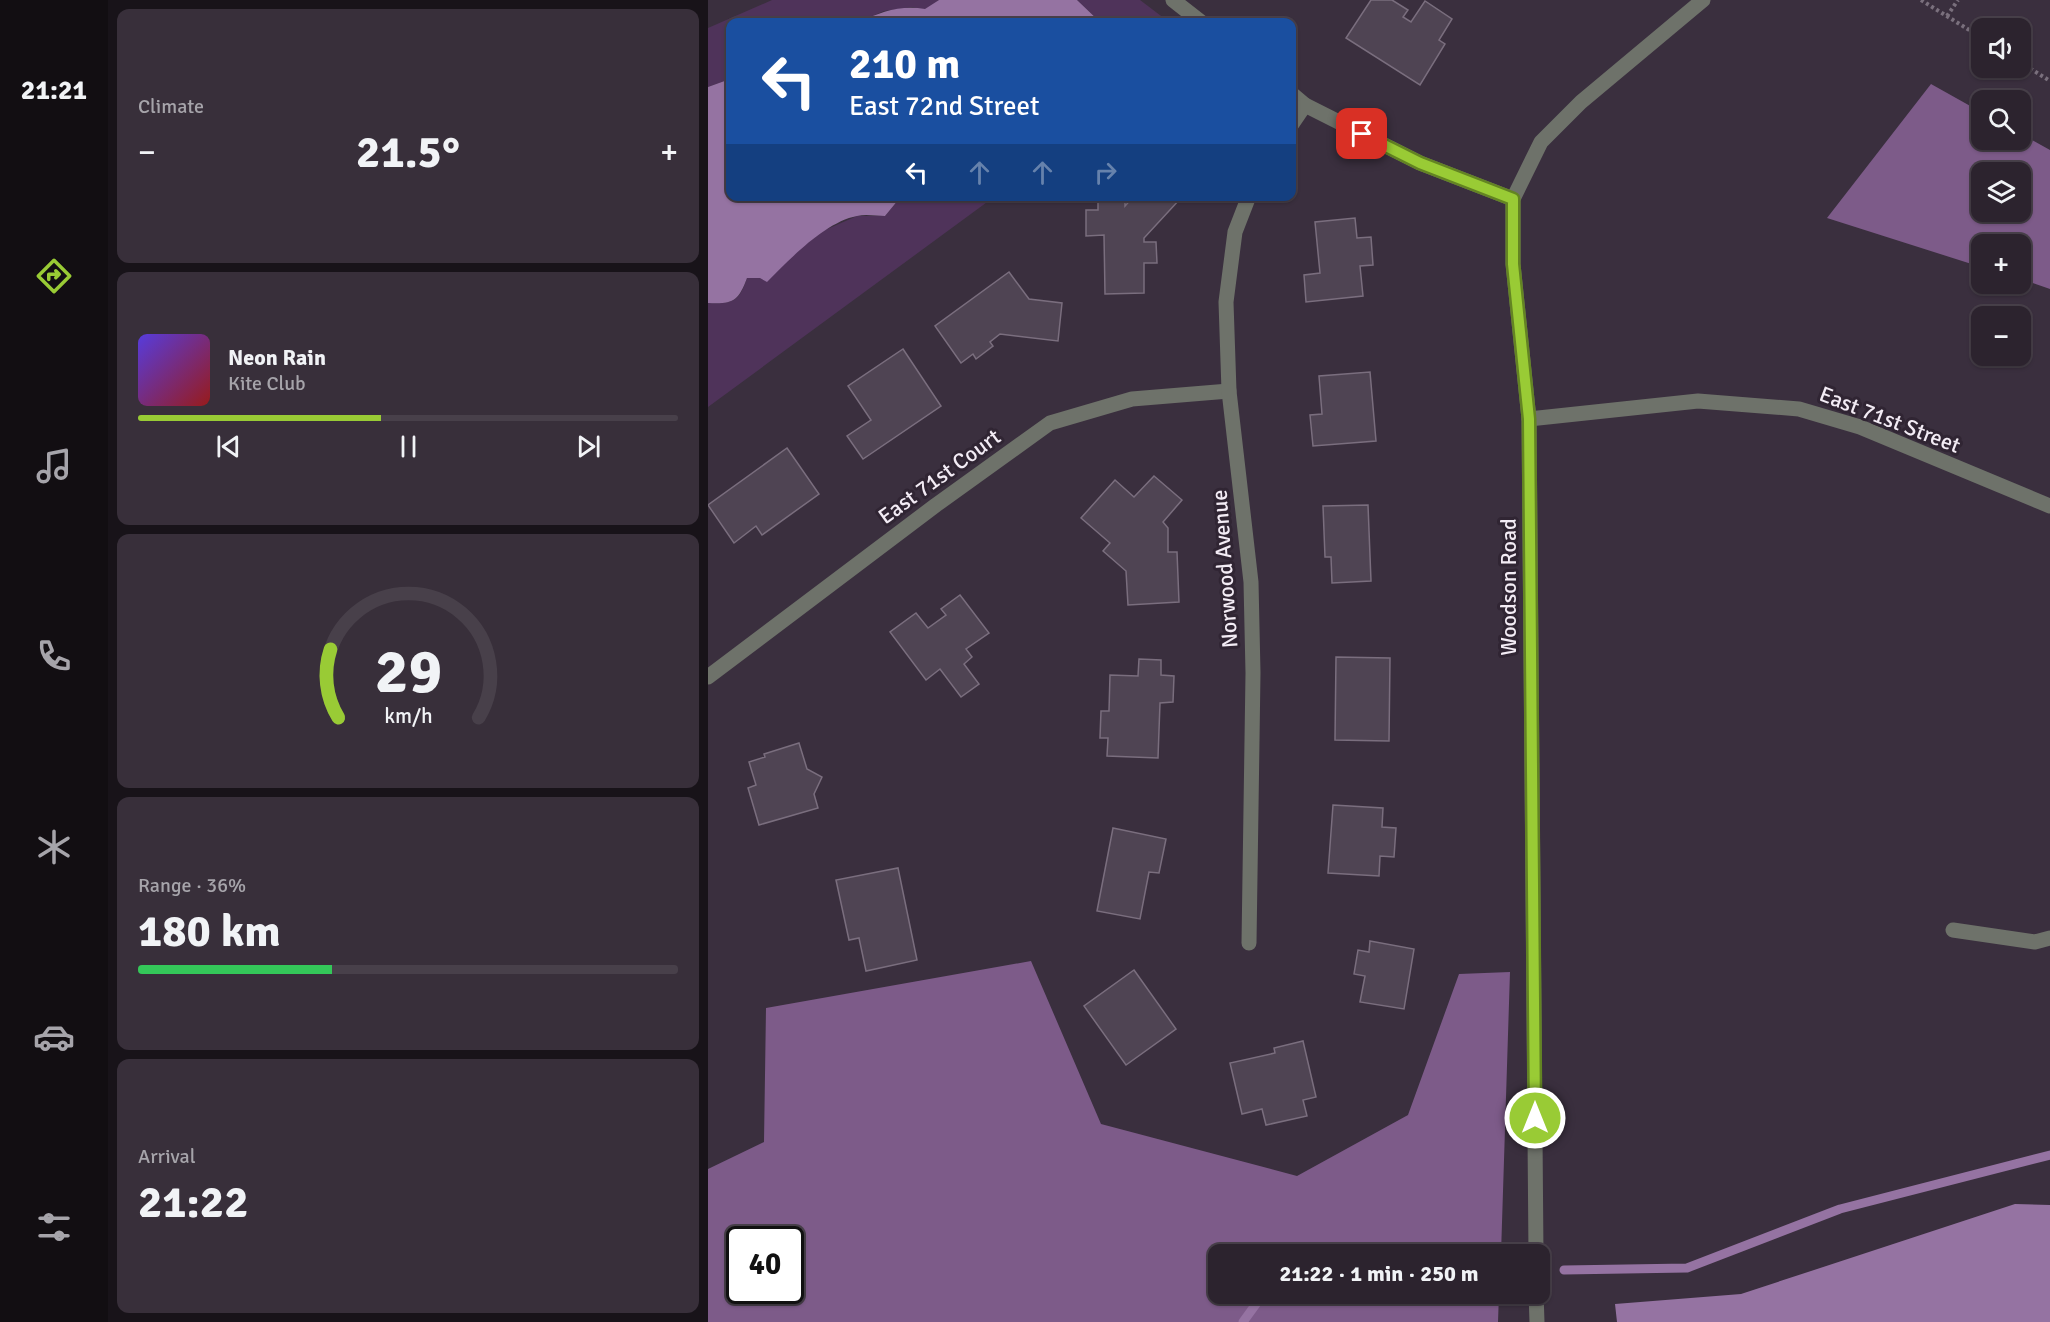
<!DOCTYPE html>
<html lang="en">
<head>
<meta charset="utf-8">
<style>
  body { margin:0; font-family:Signika,sans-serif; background:#382f3a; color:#f1f3f6; height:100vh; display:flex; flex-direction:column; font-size:22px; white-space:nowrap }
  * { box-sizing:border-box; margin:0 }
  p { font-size:20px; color:#a6a4aa }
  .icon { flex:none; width:33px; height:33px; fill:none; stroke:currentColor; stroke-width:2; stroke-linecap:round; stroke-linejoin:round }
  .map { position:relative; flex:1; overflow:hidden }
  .details { display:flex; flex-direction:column; gap:9px; padding:9px; background:#181319; width:600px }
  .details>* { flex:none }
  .top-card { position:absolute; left:18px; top:18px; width:570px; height:183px; border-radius:12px; box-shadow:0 2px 4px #0004,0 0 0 2px #48404a; background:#1a4fa0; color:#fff; overflow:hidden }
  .controls { position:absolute; left:1263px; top:18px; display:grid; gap:12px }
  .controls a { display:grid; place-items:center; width:60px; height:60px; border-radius:12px; background:#2c232e; box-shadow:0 2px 4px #0004,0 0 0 2px #48404a; font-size:30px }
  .speed { position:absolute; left:18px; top:1226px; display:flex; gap:12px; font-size:30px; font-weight:700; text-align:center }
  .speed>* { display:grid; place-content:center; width:78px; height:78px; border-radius:50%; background:#2c232e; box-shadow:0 2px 4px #0004,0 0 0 2px #48404a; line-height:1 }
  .speed .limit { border:3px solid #111; border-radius:9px; background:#fff; color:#111 }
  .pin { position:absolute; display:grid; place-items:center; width:51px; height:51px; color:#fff; margin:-26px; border-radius:12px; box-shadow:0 3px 9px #0006 }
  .me { position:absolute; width:66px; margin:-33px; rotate:0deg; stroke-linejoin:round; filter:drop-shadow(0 0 4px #0008) }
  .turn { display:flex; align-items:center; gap:21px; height:126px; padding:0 24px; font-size:27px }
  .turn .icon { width:78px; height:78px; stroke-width:2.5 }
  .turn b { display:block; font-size:42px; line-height:51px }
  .lanes { display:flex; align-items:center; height:57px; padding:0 24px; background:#0003; justify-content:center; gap:30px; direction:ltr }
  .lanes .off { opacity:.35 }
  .big { font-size:45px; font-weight:800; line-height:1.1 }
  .details .widget { flex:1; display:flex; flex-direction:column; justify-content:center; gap:9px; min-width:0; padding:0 21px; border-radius:12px; background:#382f3a }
  .details .dial { align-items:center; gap:0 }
  .dial svg { height:156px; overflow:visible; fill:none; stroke:#48404a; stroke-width:7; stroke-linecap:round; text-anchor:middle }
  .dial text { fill:#f1f3f6; stroke:none }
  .song { display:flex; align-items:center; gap:18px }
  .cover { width:72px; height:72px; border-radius:9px; background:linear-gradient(135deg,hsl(250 70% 55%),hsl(0 70% 35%)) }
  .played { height:6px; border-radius:3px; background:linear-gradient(90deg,#99cb35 45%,#48404a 45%) }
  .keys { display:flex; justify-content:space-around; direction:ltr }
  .heat { display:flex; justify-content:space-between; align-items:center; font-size:33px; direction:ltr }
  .charge { height:9px; border-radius:4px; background:linear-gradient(90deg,#34c759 36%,#48404a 0) }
  .trip { position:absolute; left:500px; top:1244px; width:342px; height:60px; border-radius:12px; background:#2c232e; box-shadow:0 2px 4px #0004,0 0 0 2px #48404a; font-weight:800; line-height:60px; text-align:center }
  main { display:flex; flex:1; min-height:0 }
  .dock { display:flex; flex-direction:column; width:108px; justify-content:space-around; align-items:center; background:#120e12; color:#a6a4aa }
  .dock .icon { width:42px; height:42px }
  .dock .selected { color:#99cb35 }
  .dock b { font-size:27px; color:#f1f3f6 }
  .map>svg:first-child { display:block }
  .green { fill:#4f335a }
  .forest { fill:#7d5b89; fill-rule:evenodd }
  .water { fill:#9573a2 }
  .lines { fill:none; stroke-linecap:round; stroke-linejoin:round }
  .stream { stroke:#9573a2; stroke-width:9 }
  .building { fill:#4f4453; stroke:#7a6e7e; stroke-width:1.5 }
  .path { stroke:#7a707d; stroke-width:4; stroke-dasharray:3 3; stroke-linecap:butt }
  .minor { stroke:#6e726a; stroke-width:15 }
  .tertiary { stroke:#6e726a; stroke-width:15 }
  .route-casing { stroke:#638422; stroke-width:15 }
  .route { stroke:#99cb35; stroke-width:10 }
  .labels { text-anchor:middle; stroke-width:6; stroke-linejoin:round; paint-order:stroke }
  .street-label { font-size:22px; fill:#f3ecf5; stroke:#302533 }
</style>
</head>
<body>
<main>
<nav class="dock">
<b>21:21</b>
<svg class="icon selected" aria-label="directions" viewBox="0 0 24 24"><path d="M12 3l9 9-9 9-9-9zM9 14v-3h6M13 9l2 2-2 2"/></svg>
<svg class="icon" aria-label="music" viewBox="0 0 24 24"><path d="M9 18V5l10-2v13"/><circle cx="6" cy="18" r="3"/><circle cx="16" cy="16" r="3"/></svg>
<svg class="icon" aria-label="phone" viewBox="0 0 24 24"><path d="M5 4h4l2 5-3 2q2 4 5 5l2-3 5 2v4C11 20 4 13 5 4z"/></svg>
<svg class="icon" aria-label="climate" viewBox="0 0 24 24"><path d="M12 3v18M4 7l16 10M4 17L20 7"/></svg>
<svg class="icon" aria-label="car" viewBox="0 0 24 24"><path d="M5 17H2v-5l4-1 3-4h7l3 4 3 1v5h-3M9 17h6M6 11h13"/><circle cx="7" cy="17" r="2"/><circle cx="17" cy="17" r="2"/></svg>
<svg class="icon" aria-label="filters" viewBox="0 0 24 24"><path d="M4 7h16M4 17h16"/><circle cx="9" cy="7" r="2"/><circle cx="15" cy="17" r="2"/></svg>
</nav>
<section class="details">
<div class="widget"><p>Climate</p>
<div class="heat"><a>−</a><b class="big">21.5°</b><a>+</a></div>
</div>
<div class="widget">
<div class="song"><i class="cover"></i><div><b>Neon Rain</b><p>Kite Club</p></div></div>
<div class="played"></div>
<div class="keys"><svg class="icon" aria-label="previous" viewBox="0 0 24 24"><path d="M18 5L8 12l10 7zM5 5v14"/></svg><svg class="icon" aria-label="pause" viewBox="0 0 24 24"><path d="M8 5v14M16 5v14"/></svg><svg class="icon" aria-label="next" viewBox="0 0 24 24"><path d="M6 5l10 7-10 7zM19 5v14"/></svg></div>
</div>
<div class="widget dial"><svg viewBox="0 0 100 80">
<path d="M14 69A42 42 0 1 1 86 69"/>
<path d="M14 69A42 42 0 0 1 10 34" stroke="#99cb35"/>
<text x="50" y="56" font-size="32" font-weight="700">29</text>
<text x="50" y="72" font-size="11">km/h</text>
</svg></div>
<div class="widget"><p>Range · 36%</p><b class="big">180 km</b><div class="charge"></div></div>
<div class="widget"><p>Arrival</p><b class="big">21:22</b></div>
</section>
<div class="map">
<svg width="1342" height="1322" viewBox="0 0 1342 1322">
  <rect width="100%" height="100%" fill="#3a2f3e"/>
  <g class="green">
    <polygon points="64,0 231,0 217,10 204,7 176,11 151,22 22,22 22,79 0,87 0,28"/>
    <polygon points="369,0 432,0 461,22 392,22"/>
    <path d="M 206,196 L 286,197 L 0,407 L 0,303 C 25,304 31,302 39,278 L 52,278 L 117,230 L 149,216 L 177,216 L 191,199 Z"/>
  </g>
  <g class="forest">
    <path d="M 1223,84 L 1273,112 L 1274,140 L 1312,140 L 1313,134 L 1342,150 L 1342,289 L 1313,279 L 1312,244 L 1274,244 L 1273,267 L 1119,218 ZM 1274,172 L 1312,172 L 1312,212 L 1274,212 Z"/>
    <path d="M 323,961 L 393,1124 L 589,1176 L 700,1115 L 751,974 L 802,972 L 793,1254 L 510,1254 L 510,1293 L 791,1293 L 790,1322 L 0,1322 L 0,1169 L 56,1142 L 58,1008 ZM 32,1239 L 82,1239 L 82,1290 L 32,1290 Z"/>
  </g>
  <g class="water">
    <path d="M 231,0 L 369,0 L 392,22 L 151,22 C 173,12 192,5 217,9 Z"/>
    <path d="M 22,79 L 22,196 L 206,197 L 191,199 L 177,216 C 168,216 158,214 149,216 C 117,222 82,259 59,282 L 52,278 L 39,278 C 30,302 25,304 0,303 L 0,87 Z"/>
    <polygon points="1307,1204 1342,1205 1342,1322 909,1322 907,1304 1033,1294"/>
  </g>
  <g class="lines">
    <g class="stream">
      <polyline points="856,1270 979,1268 1132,1209 1342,1155"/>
      <polyline points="535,1322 556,1293"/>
    </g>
  </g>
  <g class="building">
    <polygon points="663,0 684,0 700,10 695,17 703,22 717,1 744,19 731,40 737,44 712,85 638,38"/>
    <polygon points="390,196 417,198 417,206 426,196 473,198 436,238 436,242 448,242 449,263 436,263 436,293 397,294 396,235 378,236 378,210 390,210"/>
    <polygon points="647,218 649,238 663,237 665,265 652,266 655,296 598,302 596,275 612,273 607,222"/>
    <polygon points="301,272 321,299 354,303 350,341 292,334 282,342 285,346 268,359 265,354 253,363 227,326"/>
    <polygon points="195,349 233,406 155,459 139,436 163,420 140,386"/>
    <polygon points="662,372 668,441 605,446 602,415 614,414 611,376"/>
    <polygon points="79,448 111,494 54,535 48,526 26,543 0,505"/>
    <polygon points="446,476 474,500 455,522 460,528 460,552 469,552 471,602 420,605 418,571 395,551 402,543 373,518 407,480 426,497"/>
    <polygon points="660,505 663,581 624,583 623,557 617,557 615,506"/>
    <polygon points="252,595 281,633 258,649 264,657 256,664 271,684 253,697 232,669 218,680 182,632 208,613 220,628 238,615 233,609"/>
    <polygon points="628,657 682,658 681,741 627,740"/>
    <polygon points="431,659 453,660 453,675 466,676 465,702 452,703 450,758 399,756 400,738 392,738 393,711 401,711 402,675 430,676"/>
    <polygon points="91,743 99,769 114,777 106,794 110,808 51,825 40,788 48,785 41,762 57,757 56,754"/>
    <polygon points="625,805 675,808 674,827 688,828 686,857 672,856 671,876 620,873"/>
    <polygon points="405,828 458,839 451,873 441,872 432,919 389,911"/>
    <polygon points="190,868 209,960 158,971 151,938 141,940 128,880"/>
    <polygon points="662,941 706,949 696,1009 652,1002 657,976 646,974 650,950 661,952"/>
    <polygon points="426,970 468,1029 418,1065 376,1006"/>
    <polygon points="595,1041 608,1097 595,1100 599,1116 558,1125 554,1109 534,1114 522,1063 567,1053 566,1048"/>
  </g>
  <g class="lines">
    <g class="path">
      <polyline points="1213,0 1274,38"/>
      <polyline points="1239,16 1250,0"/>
      <polyline points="1312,62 1342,81"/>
    </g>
    <g class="minor">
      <polyline points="465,0 493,22"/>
      <polyline points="584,94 597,105 712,163 805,199"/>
      <polyline points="584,124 597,105"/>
      <polyline points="821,419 990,401 1091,409 1152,427 1342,506"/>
      <polyline points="0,677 228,505 342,423 424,399 521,391"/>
      <polyline points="1245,930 1327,942 1342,938"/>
      <polyline points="541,943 545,673 543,582 521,391 518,302 527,232 541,196"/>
    </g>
    <g class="tertiary">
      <polyline points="828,1254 821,419 805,264 805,199 833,142 873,102 995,0"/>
      <polyline points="828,1293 829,1322"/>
    </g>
  </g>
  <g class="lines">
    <defs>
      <polyline id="route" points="654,134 712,163 805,199 805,264 821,419 827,1118"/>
    </defs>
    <use href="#route" class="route-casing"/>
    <use href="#route" class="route"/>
  </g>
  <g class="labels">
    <g class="street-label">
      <text transform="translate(1182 419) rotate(21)" y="8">East 71st Street</text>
      <text transform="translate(231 476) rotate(-36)" y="8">East 71st Court</text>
      <text transform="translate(516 569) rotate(-94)" y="8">Norwood Avenue</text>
      <text transform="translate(800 587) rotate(-90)" y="8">Woodson Road</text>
    </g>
  </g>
</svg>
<div class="controls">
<a><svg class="icon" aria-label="sound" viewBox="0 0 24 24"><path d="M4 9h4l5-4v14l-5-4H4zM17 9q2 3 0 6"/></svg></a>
<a><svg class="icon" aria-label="search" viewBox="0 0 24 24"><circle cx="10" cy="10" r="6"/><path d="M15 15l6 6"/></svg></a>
<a><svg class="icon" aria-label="layers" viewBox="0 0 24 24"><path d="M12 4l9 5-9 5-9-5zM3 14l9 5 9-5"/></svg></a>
<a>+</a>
<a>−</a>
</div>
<div class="speed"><div class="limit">40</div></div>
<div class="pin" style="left:654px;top:134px;background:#d93025"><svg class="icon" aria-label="arrive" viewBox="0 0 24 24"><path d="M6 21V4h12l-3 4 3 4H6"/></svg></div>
<svg class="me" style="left:827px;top:1118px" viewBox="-20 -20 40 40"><circle r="17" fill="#99cb35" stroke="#fff" stroke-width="3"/><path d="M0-11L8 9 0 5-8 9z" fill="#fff"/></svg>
<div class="trip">21:22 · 1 min · 250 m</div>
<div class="top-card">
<div class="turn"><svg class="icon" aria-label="left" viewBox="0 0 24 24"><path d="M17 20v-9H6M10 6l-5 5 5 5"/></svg><div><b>210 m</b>East 72nd Street</div></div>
<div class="lanes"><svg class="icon" aria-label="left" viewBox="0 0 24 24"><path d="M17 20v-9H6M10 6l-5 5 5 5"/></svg><svg class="icon off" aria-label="ahead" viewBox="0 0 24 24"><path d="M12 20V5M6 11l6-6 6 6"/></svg><svg class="icon off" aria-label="ahead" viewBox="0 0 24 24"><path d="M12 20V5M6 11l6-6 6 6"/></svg><svg class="icon off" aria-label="right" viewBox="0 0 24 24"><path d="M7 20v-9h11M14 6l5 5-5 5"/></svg></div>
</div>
</div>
</main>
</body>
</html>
